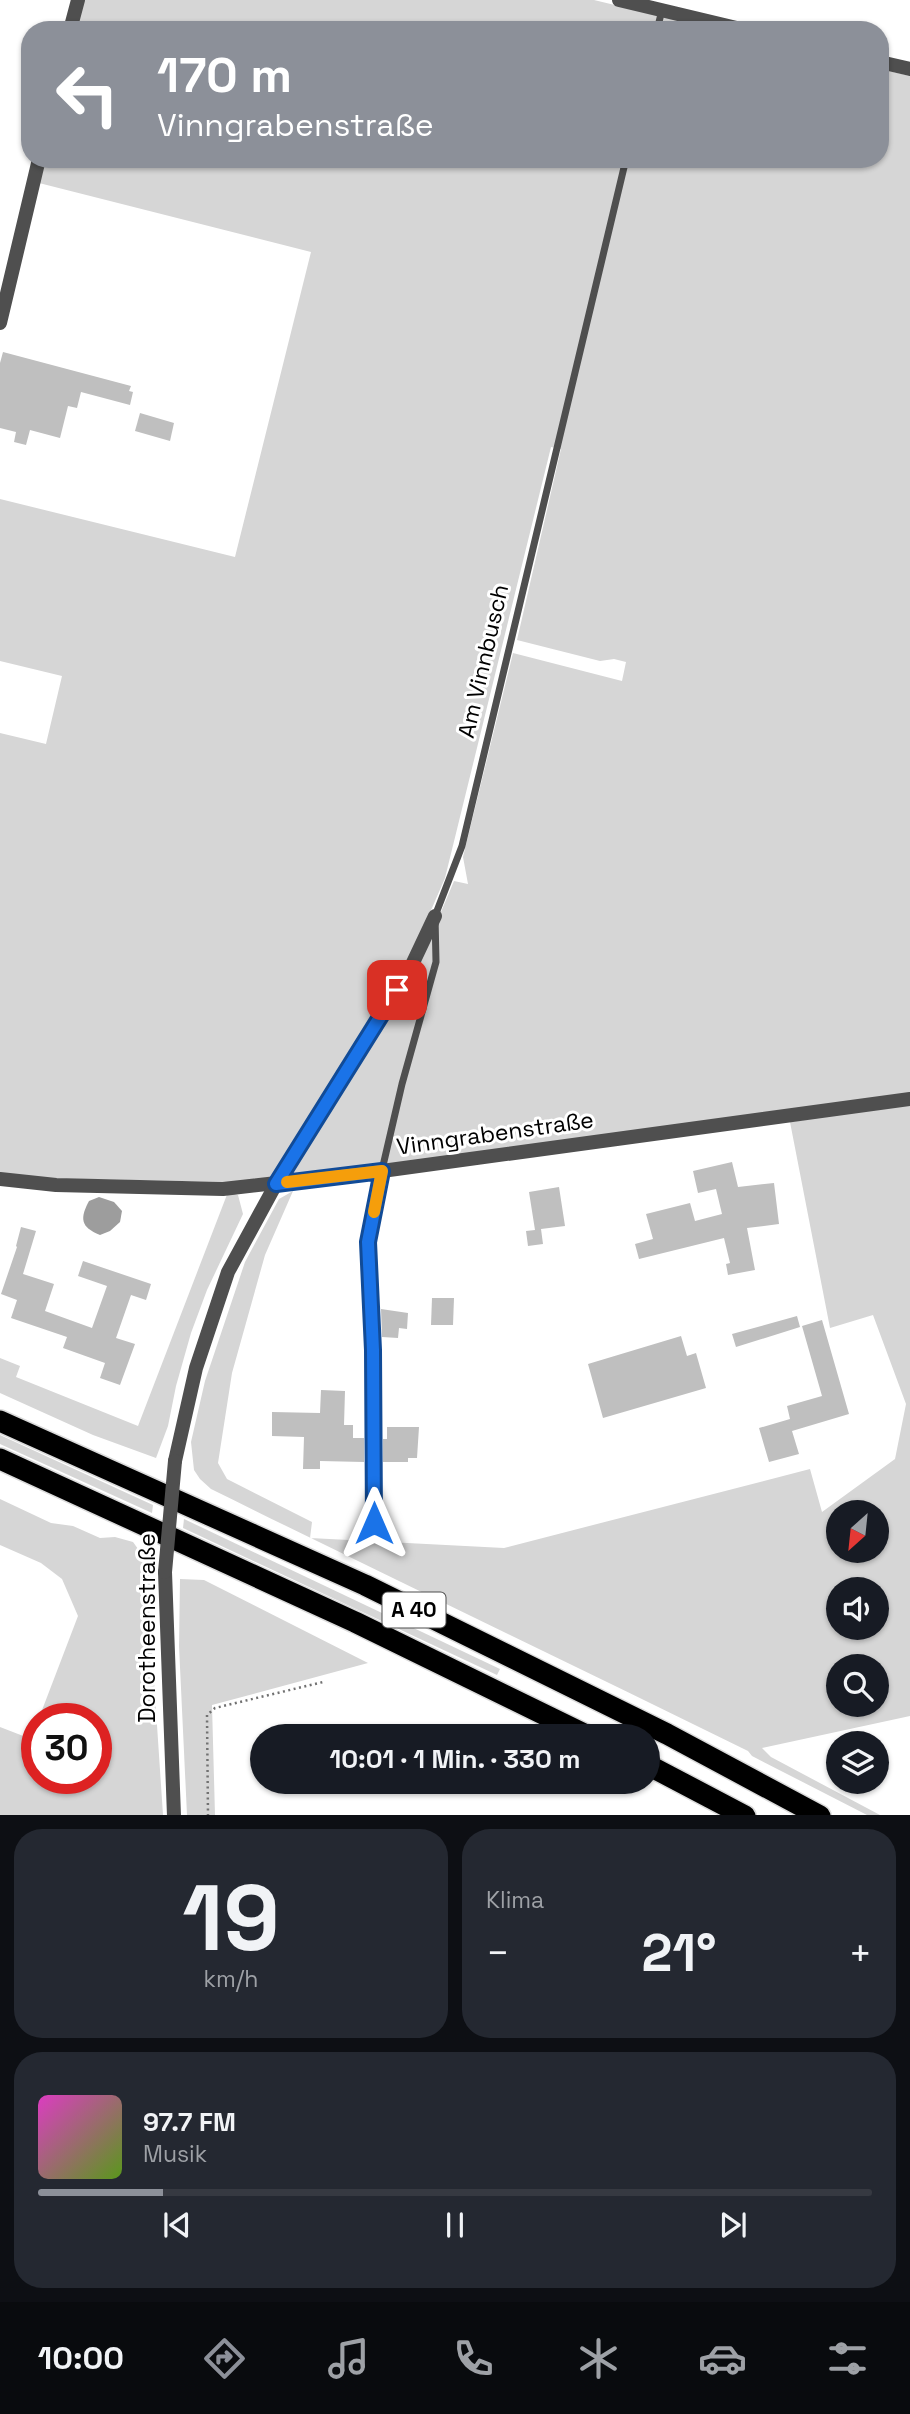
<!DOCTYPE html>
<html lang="de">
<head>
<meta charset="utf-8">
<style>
  body { margin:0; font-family:"Space Grotesk",sans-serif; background:#242831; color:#f1f3f6; height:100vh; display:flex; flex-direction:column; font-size:26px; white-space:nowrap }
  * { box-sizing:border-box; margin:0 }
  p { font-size:23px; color:#9ea1a6 }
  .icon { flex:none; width:38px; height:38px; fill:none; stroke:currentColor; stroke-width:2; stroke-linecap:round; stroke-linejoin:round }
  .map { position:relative; height:1815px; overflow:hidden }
  .panel { display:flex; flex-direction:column; gap:14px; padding:14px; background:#0d0f14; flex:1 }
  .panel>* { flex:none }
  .top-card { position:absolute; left:21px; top:21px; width:868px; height:147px; border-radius:28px; box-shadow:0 2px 5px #0004; background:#8c9099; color:#fff; overflow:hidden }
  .needle { width:46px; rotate:207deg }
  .buttons { position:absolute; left:826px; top:1500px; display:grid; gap:14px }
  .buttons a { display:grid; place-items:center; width:63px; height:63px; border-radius:50%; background:#171b24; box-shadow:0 2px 5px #0004; font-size:35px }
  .speed { position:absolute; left:21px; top:1703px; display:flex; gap:14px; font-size:35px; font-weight:700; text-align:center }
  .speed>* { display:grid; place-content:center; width:91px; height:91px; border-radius:50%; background:#171b24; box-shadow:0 2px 5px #0004; line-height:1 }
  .speed .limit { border:10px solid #d22; background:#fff; color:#111 }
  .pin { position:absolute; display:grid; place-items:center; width:60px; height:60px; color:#fff; margin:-30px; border-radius:14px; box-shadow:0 4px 10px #0006 }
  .me { position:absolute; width:77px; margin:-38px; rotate:0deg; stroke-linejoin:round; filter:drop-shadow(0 0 5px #0008) }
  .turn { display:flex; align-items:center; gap:24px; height:147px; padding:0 21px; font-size:32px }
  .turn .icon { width:91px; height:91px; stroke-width:2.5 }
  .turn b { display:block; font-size:49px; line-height:60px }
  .big { font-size:52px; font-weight:700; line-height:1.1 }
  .panel .card { flex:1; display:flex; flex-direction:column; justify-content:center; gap:10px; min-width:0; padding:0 24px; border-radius:28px; background:#242831 }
  .panel .dial { align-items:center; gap:0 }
  .dial b { font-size:91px; line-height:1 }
  .song { display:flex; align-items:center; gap:21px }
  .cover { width:84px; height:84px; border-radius:10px; background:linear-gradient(135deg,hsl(310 70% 55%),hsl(90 70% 35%)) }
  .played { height:7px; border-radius:4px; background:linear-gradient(90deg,#8c9099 15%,#363941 15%) }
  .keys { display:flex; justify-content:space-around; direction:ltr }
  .heat { display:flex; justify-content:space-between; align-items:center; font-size:38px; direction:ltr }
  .panel .tiles { flex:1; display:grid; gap:14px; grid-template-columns:1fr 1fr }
  .card:last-child { grid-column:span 2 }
  .trip { position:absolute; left:250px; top:1724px; width:410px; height:70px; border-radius:35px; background:#171b24; box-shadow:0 2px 5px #0004; font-weight:700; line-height:70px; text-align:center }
  .menu { display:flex; height:112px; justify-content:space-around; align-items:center; background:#090b0e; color:#9ea1a6 }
  .menu .icon { width:49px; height:49px }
  .menu .on { color:#8c9099 }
  .menu b { font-size:32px; color:#f1f3f6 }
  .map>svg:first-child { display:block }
  .green { fill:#d6d6d6; fill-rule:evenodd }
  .water { fill:#9d9d9d }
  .building { fill:#bfbfbf }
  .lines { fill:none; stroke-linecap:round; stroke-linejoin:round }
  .highway-casing { stroke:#dbdbdb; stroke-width:24 }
  .path { stroke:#717171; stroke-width:2.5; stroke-dasharray:2 3.5; stroke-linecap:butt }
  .lane { stroke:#4f4f4f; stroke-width:7 }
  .street { stroke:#4f4f4f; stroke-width:14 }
  .highway { stroke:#000; stroke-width:21 }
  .street-bridge { stroke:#4f4f4f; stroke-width:14 }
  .route-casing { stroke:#114b97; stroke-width:18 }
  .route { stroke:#1a73e8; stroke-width:12 }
  .slow { stroke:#f59e0b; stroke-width:12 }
  .labels { text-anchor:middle; stroke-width:6; stroke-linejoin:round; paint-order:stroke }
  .shield { fill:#fff; stroke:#4c4c4c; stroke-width:2 }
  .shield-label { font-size:21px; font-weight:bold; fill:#000 }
  .street-label { font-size:23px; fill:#000; stroke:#fff }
</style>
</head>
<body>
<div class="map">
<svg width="910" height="1816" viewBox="0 0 910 1816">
  <rect width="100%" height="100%" fill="#fff"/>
  <g class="green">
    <polygon points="83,0 594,0 718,30 76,30"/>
    <polygon points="880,69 910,76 910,1093 526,1149 288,1175 430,938 454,881 468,884 463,857 513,653 622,681 626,662 614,659 600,661 517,640 561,449 551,447 445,878 406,968 279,1170 272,1177 231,1182 33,1178 0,1175 0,733 46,744 62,676 0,661 0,499 235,557 311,252 39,183 45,159 880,159"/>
    <path d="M 910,1104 L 910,1716 L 762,1748 L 771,1757 L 880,1815 L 867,1815 L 752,1756 L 748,1751 C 569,1663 389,1577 211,1489 L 200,1479 L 194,1470 L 191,1442 L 205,1381 L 245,1262 L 279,1199 L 293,1191 L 265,1255 L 232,1373 L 218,1463 L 227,1479 L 312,1522 L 310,1538 L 504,1548 L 810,1469 L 822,1512 L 895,1459 L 906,1404 L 873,1315 L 830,1328 L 790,1122 ZM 838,1512 L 877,1512 L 877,1550 L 838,1550 ZM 838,1589 L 877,1589 L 877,1628 L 838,1628 ZM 838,1666 L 877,1666 L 877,1704 L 838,1704 Z"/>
    <polygon points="228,1192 238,1195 243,1214 207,1290 191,1333 176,1386 168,1426 156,1458 93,1435 0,1393 0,1358 20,1366 16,1377 138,1426"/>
    <polygon points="0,1435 153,1505 152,1513 0,1444"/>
    <polygon points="0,1499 51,1523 73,1526 100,1538 115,1537 133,1542 151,1567 149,1605 163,1815 0,1815 0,1727 31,1739 37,1725 37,1778 96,1778 96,1718 39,1718 78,1616 62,1579 41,1563 0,1545"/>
    <polygon points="184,1519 500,1669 497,1675 183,1528"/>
    <polygon points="180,1579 204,1580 368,1663 212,1705 215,1815 187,1815 179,1646"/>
  </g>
  <path class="water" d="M 99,1197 L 114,1202 L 122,1211 L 120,1222 L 110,1231 L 100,1235 C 80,1227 80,1218 89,1201 Z"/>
  <g class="building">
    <polygon points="3,352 131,386 129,391 133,392 130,405 81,392 77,408 68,406 60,438 30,430 26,445 14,442 16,432 0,428 0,363"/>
    <polygon points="140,413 174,423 170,441 135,431"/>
    <polygon points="732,1162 738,1187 774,1183 779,1224 747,1228 755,1270 728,1275 726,1264 730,1263 724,1238 639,1259 635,1244 653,1239 646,1214 690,1203 695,1221 722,1214 716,1189 698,1193 693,1171"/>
    <polygon points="559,1187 565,1226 541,1229 543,1244 528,1246 526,1231 535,1230 529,1192"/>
    <polygon points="21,1227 36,1231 23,1274 54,1284 45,1311 92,1328 107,1286 78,1276 83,1261 151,1284 146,1300 131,1295 116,1338 135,1344 120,1385 100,1378 105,1363 63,1348 67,1337 11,1318 17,1300 1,1294 17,1247 16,1246"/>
    <polygon points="432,1298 454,1298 453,1325 431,1325"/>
    <polygon points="381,1309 408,1313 407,1329 399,1328 398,1338 382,1337"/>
    <polygon points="797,1316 800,1327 736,1347 732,1334"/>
    <polygon points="822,1320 849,1414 792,1431 799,1454 769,1462 759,1428 790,1419 787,1406 822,1396 802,1326"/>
    <polygon points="681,1336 687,1356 696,1353 706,1388 603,1418 588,1364"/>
    <polygon points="321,1390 345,1391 344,1425 353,1425 353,1438 364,1438 364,1462 320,1461 320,1469 303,1469 304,1437 272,1436 272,1412 320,1413"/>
    <polygon points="387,1427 419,1427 417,1458 408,1458 408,1462 383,1462 383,1439 387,1439"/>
  </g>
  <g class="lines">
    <defs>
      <g id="highway">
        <polyline points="0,1421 365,1585 667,1734 820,1816"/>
        <polyline points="0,1459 355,1622 588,1736"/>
        <polyline points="648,1765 745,1816"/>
      </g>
    </defs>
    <use href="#highway" class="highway-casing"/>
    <polyline class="path" points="208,1816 207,1715 215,1708 323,1682"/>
    <g class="lane">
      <polyline points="657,30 662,10"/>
      <polyline points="382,1170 402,1084 436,962 435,916 462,846 626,159"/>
    </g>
    <g class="street">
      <polyline points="619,0 745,30"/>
      <polyline points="70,30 78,0"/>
      <polyline points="880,62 910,69"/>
      <polyline points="0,323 39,159"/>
      <polyline points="0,1179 56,1185 223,1189 382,1171 910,1099"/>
      <polyline points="175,1461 196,1368 228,1272 276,1184 410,969 435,916"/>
      <polyline points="374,1523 373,1350 368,1242 382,1171"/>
      <polyline points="165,1572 174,1816"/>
    </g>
    <use href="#highway" class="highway"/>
    <polyline class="street-bridge" points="165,1572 175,1461"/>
  </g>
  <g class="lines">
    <defs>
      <polyline id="route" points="374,1523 373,1350 368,1242 382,1171 276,1184 397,990"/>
    </defs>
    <use href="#route" class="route-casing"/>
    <use href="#route" class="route"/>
    <polyline class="slow" points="287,1182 382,1171 374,1212"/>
  </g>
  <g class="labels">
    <rect class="shield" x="382.5" y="1592.5" width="63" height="35" rx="5"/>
    <g class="shield-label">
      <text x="414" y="1617">A 40</text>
    </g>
    <g class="street-label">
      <text transform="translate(483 661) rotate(-77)" y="8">Am Vinnbusch</text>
      <text transform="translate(495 1133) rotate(-8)" y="8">Vinngrabenstraße</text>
      <text transform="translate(147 1628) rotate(-90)" y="8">Dorotheenstraße</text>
    </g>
  </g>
</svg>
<div class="buttons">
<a><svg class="needle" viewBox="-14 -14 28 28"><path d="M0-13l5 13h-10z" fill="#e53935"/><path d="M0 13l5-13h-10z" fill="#9ea1a6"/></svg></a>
<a><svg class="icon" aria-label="sound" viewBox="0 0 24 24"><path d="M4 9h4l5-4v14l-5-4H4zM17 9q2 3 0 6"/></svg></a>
<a><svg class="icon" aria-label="search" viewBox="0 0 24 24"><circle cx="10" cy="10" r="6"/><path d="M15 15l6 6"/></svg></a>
<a><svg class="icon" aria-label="layers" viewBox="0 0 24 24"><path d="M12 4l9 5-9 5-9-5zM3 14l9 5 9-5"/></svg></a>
</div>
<div class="speed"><div class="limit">30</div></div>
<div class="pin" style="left:397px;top:990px;background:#d93025"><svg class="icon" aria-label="arrive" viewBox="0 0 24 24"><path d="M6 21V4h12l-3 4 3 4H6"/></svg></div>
<svg class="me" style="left:374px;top:1523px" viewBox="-20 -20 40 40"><path d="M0-17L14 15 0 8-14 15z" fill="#1a73e8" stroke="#fff" stroke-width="4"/></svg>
<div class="trip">10:01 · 1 Min. · 330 m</div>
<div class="top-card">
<div class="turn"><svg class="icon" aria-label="left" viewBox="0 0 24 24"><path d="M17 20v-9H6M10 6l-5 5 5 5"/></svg><div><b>170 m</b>Vinngrabenstraße</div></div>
</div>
</div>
<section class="panel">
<div class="tiles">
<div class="card dial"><b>19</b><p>km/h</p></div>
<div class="card"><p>Klima</p>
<div class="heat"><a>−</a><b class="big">21°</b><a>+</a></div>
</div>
<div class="card">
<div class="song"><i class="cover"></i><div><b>97.7 FM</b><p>Musik</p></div></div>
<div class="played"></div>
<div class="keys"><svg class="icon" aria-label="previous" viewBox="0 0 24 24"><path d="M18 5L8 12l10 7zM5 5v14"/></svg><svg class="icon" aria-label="pause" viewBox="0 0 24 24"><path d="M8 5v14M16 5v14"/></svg><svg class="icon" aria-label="next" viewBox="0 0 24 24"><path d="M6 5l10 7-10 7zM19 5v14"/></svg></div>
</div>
</div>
</section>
<nav class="menu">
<b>10:00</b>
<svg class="icon on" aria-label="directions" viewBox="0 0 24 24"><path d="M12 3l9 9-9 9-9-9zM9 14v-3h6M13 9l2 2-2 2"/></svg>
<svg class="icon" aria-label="music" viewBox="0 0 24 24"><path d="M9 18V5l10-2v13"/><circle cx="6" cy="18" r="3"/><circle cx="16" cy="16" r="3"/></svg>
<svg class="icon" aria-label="phone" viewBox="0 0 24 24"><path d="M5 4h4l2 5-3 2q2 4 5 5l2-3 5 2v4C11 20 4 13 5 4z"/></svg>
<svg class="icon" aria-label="climate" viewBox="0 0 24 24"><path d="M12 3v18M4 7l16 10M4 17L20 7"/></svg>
<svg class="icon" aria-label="car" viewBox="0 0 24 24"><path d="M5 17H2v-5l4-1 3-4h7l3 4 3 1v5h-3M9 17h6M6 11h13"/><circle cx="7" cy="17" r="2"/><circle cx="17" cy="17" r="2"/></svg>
<svg class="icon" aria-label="filters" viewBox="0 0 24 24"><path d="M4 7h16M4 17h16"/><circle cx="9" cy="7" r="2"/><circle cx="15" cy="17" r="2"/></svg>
</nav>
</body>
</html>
